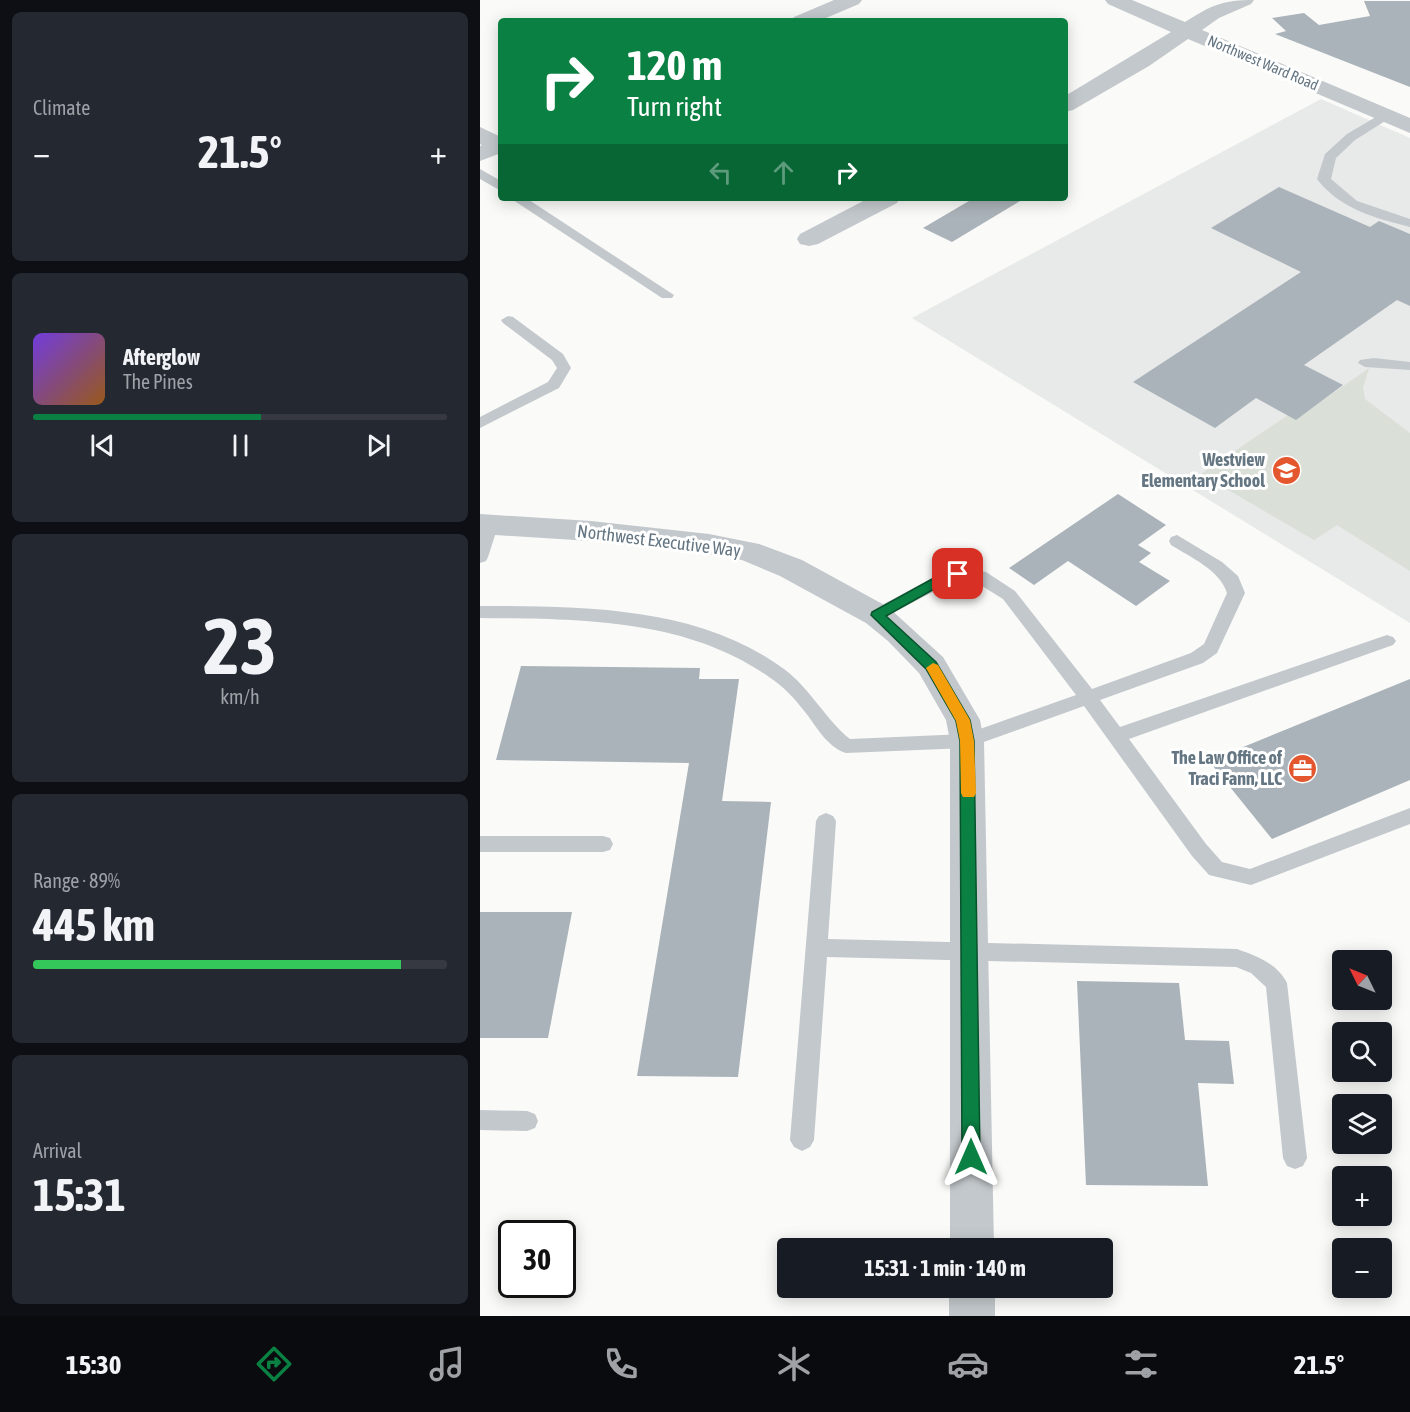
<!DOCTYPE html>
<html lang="en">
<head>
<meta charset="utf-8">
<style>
  body { margin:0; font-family:"Asap Condensed",sans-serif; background:#242831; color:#f1f3f6; height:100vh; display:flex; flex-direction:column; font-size:22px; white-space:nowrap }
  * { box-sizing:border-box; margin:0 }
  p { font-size:20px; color:#9ea1a6 }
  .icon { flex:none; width:33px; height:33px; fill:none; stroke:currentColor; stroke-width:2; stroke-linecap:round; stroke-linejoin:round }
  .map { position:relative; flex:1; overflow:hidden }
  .sheet { display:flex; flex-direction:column; gap:12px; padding:12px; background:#0d0f14; width:480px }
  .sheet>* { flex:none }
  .top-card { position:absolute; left:18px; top:18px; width:570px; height:183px; border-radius:6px; box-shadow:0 3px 15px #0003; background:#0b8043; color:#fff; overflow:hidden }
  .needle { width:39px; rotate:313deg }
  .fabs { position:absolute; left:852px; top:950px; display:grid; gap:12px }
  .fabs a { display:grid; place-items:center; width:60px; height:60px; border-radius:6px; background:#171b24; box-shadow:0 3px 15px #0003; font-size:30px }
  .speed { position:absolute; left:18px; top:1220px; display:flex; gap:12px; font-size:30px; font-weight:700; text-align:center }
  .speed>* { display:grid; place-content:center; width:78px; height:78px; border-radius:50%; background:#171b24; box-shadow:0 3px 15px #0003; line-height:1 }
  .speed .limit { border:3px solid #111; border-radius:9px; background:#fff; color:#111 }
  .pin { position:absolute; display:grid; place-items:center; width:51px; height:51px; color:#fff; margin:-26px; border-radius:12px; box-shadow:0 3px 9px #0006 }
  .me { position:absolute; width:66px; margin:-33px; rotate:0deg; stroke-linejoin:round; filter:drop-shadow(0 0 4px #0008) }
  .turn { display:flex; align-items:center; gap:21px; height:126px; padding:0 30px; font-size:27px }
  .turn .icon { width:78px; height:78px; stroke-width:2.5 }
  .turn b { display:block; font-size:42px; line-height:51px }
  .lanes { display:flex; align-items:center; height:57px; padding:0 30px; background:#0003; justify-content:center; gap:30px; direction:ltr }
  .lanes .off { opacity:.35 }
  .big { font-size:45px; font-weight:700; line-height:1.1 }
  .sheet .tile { flex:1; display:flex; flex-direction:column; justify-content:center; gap:9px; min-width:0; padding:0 21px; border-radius:9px; background:#242831 }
  .sheet .dial { align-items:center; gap:0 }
  .dial b { font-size:78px; line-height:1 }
  .song { display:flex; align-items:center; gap:18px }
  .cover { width:72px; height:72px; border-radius:9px; background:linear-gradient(135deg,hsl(260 70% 55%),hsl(30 70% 35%)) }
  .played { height:6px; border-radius:3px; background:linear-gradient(90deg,#0b8043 55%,#363941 55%) }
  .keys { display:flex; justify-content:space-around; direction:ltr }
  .heat { display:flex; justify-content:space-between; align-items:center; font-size:33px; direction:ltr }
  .charge { height:9px; border-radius:4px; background:linear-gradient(90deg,#34c759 89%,#363941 0) }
  .trip { position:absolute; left:297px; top:1238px; width:336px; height:60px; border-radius:6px; background:#171b24; box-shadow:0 3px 15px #0003; font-weight:700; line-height:60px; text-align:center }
  .menu { display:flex; height:96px; justify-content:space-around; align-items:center; background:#090b0e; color:#9ea1a6 }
  .menu .icon { width:42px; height:42px }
  .menu .on { color:#0b8043 }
  .menu b { font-size:27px; color:#f1f3f6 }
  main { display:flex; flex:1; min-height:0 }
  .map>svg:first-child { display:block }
  .built { fill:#e8e9e9 }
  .green { fill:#dadfd7 }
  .building { fill:#aab3b9 }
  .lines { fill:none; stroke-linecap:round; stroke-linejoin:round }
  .service { fill:#c3c8cc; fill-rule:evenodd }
  .minor { fill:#c3c8cc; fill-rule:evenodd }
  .tertiary { fill:#c3c8cc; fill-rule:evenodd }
  .route { fill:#0b8043; stroke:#07532c; stroke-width:1.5 }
  .slow { fill:#f59e0b }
  .labels { text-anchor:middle; stroke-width:6; stroke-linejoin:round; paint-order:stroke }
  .far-street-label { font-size:15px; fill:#657683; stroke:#fff }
  .poi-label { font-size:18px; font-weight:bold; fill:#657683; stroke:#fff; text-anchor:end }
  .street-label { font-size:18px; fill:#657683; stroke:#fff }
</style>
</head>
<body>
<main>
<section class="sheet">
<div class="tile"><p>Climate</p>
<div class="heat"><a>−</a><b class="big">21.5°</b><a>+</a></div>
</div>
<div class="tile">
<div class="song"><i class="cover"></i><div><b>Afterglow</b><p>The Pines</p></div></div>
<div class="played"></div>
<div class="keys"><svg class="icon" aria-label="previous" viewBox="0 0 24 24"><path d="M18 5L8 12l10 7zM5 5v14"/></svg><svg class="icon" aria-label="pause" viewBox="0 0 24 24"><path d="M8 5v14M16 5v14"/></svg><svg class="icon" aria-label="next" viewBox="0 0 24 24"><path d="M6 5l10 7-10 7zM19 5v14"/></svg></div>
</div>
<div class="tile dial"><b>23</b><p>km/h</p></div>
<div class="tile"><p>Range · 89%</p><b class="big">445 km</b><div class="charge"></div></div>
<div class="tile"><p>Arrival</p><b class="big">15:31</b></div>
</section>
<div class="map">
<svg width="930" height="1316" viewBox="0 0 930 1316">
  <rect width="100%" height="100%" fill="#fafaf8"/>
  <polygon class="built" points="841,99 930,138 930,623 432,318"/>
  <polygon class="green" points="889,368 883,388 885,399 930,433 930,571 857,525 834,540 721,474 808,415 816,419"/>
  <g class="building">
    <polygon points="884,1 930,1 930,87 795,34 806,31 792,18 824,13 839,25 890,16"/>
    <polygon points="799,187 890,227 899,221 930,234 930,306 917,300 824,365 863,385 816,420 776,398 735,428 653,382 821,272 731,228"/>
    <polygon points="494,198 545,198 472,242 443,228"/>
    <polygon points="638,494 686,525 658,545 671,553 659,562 690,581 656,606 588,561 554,585 529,568"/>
    <polygon points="41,666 220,668 219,679 259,679 242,801 291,802 258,1077 157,1076 209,763 16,760"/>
    <polygon points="930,679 930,780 792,839 729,761"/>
    <polygon points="0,912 92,912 68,1038 0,1038"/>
    <polygon points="597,981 699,983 705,1040 749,1041 754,1084 718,1083 728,1186 606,1185"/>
  </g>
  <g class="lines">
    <g class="service">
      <path d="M 906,111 L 912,115 L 910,118 L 875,140 L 856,158 L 851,179 L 877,201 L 930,219 L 930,227 C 895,218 860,209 837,179 L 845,154 L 867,134 Z"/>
      <polygon points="0,169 21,181 21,191 0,179"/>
      <polygon points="30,198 46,198 194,295 192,298 182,298"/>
      <polygon points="28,316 33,317 83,354 91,368 79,388 0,428 0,417 68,382 77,368 72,360 23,323 21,320"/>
      <polygon points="894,358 930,362 930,370 885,367 878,363 880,360"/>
      <polygon points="10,520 16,522 18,526 8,557 6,561 0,563 0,531 4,522"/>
      <path d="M 697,535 L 742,562 L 758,576 L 765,593 L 737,653 L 723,663 L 620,700 L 640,727 L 901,637 L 907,635 L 913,637 L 916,641 L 913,645 L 649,739 L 726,844 L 742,862 L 770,869 L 930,808 L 930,824 L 771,885 L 729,875 L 712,856 L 604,706 L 487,748 L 366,753 C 347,747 337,727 325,712 C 315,699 303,686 289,677 C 205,618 99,619 0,618 L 0,606 C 101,606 219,606 304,669 C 330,688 345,719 370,739 L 486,734 L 596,695 L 523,599 L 494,581 L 474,581 L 397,621 L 391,619 L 388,615 L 391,611 L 463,572 L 485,568 L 506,572 L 535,591 L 612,689 L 711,653 L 724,644 L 747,593 C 740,570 710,557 691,545 L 689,541 L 691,537 Z"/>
      <path d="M 346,813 L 353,816 L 356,821 L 348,939 L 757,949 C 776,956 797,963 807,983 L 827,1158 L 823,1166 L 815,1169 L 807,1166 L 803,1158 L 786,987 L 771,973 L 756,967 L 347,957 L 334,1140 L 330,1147 L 322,1151 L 314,1147 L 310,1140 L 336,821 L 339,816 Z"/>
      <polygon points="0,836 123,836 130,838 133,844 130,850 123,852 0,852"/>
      <polygon points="0,1110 47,1111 55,1114 58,1121 55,1128 47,1131 0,1130"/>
    </g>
    <g class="minor">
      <path d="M 625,0 L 652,0 L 705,22 C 732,5 742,0 774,0 L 771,4 L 739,18 L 722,30 L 930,118 L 930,133 L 708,39 L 669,66 L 593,110 L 585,112 L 585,96 L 691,32 L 628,4 Z"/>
      <polygon points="0,127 21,137 21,152 11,151 0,144"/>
      <polygon points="389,198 420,198 417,203 338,244 329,246 320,244 317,239 320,234"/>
      <polygon points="0,514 111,521 229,534 279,544 322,560 408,607 463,657 500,720 504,741 514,1248 470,1248 470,741 466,720 439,673 408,641 386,623 300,576 262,560 229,554 111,541 0,534"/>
      <rect x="469" y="1287" width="46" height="29"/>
    </g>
    <g class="tertiary">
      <polygon points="354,0 382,0 379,4 339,21 311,21 314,17"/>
      <polygon points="21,138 21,153 0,161 0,146"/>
    </g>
  </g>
  <polygon class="route" points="478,569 484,574 482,577 463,584 406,616 456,662 490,720 494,741 500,1157 497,1163 491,1165 485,1163 482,1157 480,741 476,721 446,669 391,615 392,612 454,578"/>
  <polygon class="slow" points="453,663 458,665 490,720 494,741 496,793 494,797 483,797 481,793 480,741 476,721 446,668"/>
  <defs>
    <symbol id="school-disc" viewBox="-11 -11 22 22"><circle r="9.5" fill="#e4572e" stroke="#fff"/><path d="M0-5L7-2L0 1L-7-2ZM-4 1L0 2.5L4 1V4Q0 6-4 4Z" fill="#fff"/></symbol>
    <symbol id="office-disc" viewBox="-11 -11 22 22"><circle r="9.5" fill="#e4572e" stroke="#fff"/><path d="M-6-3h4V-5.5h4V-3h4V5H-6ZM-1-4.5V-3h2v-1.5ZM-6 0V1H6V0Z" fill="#fff"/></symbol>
  </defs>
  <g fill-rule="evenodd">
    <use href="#school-disc" x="790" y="454" width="33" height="33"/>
    <use href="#office-disc" x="806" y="752" width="33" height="33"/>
  </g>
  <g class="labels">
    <g class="far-street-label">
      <text transform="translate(783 63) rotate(23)" y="5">Northwest Ward Road</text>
    </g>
    <g class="poi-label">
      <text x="785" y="466">Westview<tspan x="785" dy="21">Elementary School</tspan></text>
      <text x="802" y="764">The Law Office of<tspan x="802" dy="21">Traci Fann, LLC</tspan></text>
    </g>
    <g class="street-label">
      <text transform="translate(179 541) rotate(7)" y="6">Northwest Executive Way</text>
    </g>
  </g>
</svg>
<div class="fabs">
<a><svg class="needle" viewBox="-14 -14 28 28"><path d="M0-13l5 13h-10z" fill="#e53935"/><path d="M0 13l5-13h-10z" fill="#9ea1a6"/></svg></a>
<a><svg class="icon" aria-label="search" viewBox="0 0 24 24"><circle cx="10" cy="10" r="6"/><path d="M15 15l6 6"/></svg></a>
<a><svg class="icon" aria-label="layers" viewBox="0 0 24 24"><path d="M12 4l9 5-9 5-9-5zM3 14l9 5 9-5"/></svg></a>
<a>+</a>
<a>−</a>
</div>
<div class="speed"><div class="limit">30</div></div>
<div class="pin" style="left:478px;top:574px;background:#d93025"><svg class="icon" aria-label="arrive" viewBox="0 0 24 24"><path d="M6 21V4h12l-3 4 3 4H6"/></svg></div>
<svg class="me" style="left:491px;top:1157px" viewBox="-20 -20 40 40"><path d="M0-17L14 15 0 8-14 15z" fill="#0b8043" stroke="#fff" stroke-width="4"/></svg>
<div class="trip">15:31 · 1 min · 140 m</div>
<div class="top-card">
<div class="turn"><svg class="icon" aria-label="right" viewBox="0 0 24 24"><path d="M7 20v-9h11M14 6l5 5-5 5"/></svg><div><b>120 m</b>Turn right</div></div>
<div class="lanes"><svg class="icon off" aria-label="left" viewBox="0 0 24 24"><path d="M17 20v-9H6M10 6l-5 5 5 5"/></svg><svg class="icon off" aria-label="ahead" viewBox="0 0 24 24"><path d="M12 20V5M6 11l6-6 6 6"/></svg><svg class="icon" aria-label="right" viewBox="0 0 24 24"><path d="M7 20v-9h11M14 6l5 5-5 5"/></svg></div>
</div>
</div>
</main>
<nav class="menu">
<b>15:30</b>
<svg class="icon on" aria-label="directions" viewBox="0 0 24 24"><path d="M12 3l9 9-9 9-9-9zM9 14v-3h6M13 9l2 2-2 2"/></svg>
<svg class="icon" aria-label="music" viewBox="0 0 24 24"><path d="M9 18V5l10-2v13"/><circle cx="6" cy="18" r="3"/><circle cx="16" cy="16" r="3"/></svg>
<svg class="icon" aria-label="phone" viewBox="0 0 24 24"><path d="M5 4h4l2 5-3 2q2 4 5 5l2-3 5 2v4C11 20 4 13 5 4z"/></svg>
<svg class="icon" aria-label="climate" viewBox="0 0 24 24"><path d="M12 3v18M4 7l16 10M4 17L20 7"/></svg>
<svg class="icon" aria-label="car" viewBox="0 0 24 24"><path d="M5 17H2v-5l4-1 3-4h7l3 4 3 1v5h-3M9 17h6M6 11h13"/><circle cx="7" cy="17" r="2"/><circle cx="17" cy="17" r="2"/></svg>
<svg class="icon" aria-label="filters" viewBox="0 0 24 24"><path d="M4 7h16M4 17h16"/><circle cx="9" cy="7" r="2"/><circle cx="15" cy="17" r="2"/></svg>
<b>21.5°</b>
</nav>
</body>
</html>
